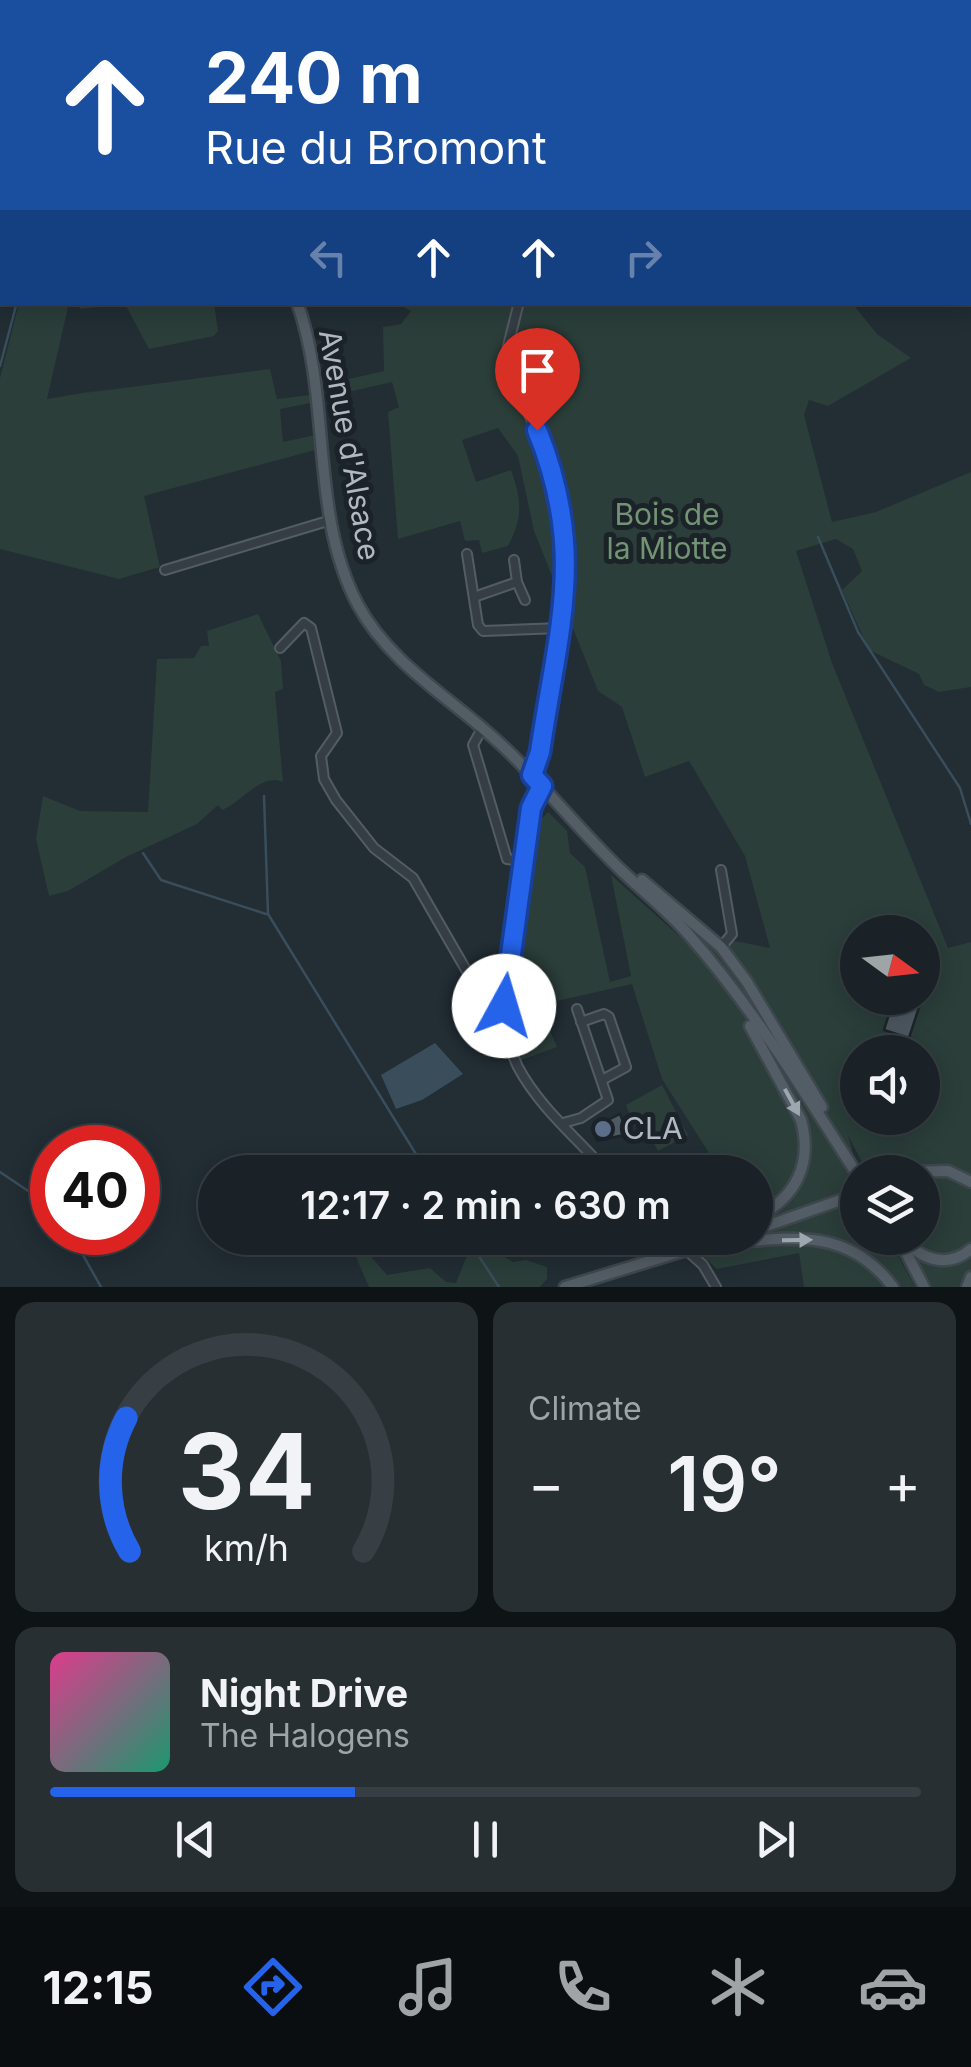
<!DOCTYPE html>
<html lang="en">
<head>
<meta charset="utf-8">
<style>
  body { margin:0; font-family:Inter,sans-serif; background:#272f33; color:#f1f3f6; height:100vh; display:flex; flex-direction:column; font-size:38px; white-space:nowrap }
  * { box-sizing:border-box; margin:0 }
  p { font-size:32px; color:#9fa4a7 }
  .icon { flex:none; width:55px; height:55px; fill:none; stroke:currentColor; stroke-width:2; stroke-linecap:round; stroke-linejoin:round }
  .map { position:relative; height:1287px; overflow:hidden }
  .sheet { display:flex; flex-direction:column; gap:15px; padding:15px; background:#0e1315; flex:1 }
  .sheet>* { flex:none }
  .guide { position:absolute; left:0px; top:0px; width:972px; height:305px; box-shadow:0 5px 25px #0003,0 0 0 2px #383f44; background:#1a4fa0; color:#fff; overflow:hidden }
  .needle { width:65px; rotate:105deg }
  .tools { position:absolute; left:840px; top:915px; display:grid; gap:20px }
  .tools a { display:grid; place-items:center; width:100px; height:100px; border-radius:50%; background:#1a2227; box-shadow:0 5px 25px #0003,0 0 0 2px #383f44; font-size:50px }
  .speed { position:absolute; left:30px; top:1125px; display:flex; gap:20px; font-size:50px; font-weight:700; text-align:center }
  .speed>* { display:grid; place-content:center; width:130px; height:130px; border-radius:50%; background:#1a2227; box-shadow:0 5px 25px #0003,0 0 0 2px #383f44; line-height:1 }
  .speed .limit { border:15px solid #d22; background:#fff; color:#111 }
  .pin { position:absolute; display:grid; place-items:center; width:85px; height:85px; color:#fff; margin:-102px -42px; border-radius:50% 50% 50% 0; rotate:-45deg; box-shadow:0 0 10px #0007 }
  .pin .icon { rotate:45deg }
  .me { position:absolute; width:110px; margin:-55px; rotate:6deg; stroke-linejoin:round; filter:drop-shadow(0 0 8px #0008) }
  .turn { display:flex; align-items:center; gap:35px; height:210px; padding:0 40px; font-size:45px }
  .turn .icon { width:130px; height:130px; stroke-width:2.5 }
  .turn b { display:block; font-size:70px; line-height:85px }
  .lanes { display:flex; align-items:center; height:95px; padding:0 40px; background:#0003; justify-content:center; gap:50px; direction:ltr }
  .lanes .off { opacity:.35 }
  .big { font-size:75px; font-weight:600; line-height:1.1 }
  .sheet .card { flex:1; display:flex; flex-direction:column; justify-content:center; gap:15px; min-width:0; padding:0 35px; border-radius:20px; background:#272f33 }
  .sheet .dial { align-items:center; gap:0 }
  .dial svg { height:260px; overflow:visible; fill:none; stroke:#383f44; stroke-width:7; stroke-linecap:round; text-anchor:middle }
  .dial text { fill:#f1f3f6; stroke:none }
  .song { display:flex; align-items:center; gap:30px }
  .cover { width:120px; height:120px; border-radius:15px; background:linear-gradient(135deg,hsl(330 70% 55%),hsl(160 70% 35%)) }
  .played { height:10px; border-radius:5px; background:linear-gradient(90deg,#2563eb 35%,#383f44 35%) }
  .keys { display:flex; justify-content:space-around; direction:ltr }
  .heat { display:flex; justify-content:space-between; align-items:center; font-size:55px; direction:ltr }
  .sheet .tiles { flex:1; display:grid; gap:15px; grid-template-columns:1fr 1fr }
  .card:last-child { grid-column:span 2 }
  .trip { position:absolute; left:198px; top:1155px; width:575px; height:100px; border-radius:50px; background:#1a2227; box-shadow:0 5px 25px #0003,0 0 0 2px #383f44; font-weight:600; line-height:100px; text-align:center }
  .tabs { display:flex; height:160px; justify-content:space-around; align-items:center; background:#0a0e10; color:#9fa4a7 }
  .tabs .icon { width:70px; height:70px }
  .tabs .selected { color:#2563eb }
  .tabs b { font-size:45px; color:#f1f3f6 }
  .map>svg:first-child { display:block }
  .green { fill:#2b3e3a; fill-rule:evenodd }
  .water { fill:#394d5b }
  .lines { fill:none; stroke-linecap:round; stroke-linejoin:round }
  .stream { stroke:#394d5b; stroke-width:2.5 }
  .building { fill:#4e5962; stroke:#1d252b; stroke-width:2.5 }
  .minor-casing { stroke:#535c62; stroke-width:12 }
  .major-casing { stroke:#3f474e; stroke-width:15 }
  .minor { stroke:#353e45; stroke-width:8 }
  .major { stroke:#535d65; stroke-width:10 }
  .major-bridge-casing { stroke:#3f474e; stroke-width:15; stroke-linecap:butt }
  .major-bridge { stroke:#535d65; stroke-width:10 }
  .oneway { fill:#9da7af }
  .route-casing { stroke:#184099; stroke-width:25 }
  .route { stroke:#2563eb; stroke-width:18 }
  .service-dot { fill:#5c6f8a; stroke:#1b2329; stroke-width:4 }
  .labels { text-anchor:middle; stroke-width:10; stroke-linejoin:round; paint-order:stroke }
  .street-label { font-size:30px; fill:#b0b9c1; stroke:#1b2329 }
  .park-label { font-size:30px; fill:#729474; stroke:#1b2329 }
  .poi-label { font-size:30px; fill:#b0b9c1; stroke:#1b2329; text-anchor:start }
</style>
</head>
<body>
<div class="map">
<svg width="971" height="1287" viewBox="0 0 971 1287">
  <rect width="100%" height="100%" fill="#222d34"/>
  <g class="green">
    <polygon points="563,0 971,0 971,20 970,2"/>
    <path d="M 394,302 L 852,303 L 877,334 L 911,358 L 828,406 L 809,400 L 804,415 L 832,522 L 876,512 L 971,472 L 971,687 L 939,692 L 924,685 L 919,674 L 869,650 L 842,590 L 862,571 L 853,549 L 836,539 L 796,551 L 832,663 L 948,948 L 971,942 L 971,1287 L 929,1287 L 905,1238 L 922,1238 L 922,1172 L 867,1172 L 848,1135 L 858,1172 L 858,1238 L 889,1238 L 915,1287 L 804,1287 L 799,1253 L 717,1269 L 683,1238 L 755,1238 L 755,1172 L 721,1172 L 662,1079 L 632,984 L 539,1005 L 557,1047 L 521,1060 C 499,984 525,900 538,823 L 548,812 L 567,831 L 570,853 L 585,867 L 610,982 L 631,976 L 611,875 L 696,951 L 735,941 L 770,948 L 745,856 L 689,761 L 645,777 L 622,707 L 598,691 L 534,531 L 518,456 L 498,428 L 462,440 L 476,482 L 511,470 C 522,500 523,518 508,546 L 482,553 L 479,540 L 465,541 L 460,521 L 398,539 L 388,412 L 399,407 L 392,382 L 331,396 L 327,384 L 384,371 L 383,327 L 401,324 L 411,311 ZM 858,932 L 922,932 L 922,998 L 858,998 ZM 858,1052 L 922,1052 L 922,1118 L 858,1118 Z"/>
    <polygon points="19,303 69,303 47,399 171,378 85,393 270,369 277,399 310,395 311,403 280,409 283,442 315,435 315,450 144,496 160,567 119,579 0,549 0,378"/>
    <polygon points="78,303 214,303 218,331 214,336 149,349 125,304 80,309"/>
    <path d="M 258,614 L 281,661 L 283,689 L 275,692 L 283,782 C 260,773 240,804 222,810 L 218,805 L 197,824 L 126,857 L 68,891 L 49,896 L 36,839 L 43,796 L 80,811 L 148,812 L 157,659 L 194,658 L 201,646 L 209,646 L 207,631 Z"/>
    <polygon points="662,1085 688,1135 658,1151 643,1123 634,1126 626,1105"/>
    <polygon points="353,1238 367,1238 372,1258 387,1275 430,1268 446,1282 456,1283 468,1253 478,1241 513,1262 526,1260 547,1267 547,1279 540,1287 369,1287 349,1241"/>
  </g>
  <polygon class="water" points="435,1043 463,1074 422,1100 396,1109 381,1075"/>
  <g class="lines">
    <g class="stream">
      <polyline points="0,366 17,302"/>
      <polyline points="818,537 858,632 960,788 971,824"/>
      <polyline points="264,796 268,914 427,1172"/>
      <polyline points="143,853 161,880 266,914"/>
      <polyline points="0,1172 52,1207"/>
      <polyline points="70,1232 101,1287"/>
      <polyline points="467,1238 499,1287"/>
    </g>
  </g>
  <g class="building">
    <polygon points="894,998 922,998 909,1038 884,1030"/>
    <polygon points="620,1114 628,1134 597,1141 592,1128"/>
  </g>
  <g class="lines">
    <defs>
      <g id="minor">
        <polyline points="513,0 515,2"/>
        <polyline points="970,161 971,161"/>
        <polyline points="519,302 508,346 510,367 556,481 568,569 540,752 532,775"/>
        <polyline points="467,554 478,625 483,631 560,628"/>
        <polyline points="165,570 331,520"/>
        <polyline points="517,582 525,600"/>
        <polyline points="474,597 517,582 514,560"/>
        <polyline points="280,648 304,623 311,628 337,733 321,756 324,779 336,800 374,848 413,878 484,1001 504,1006"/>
        <polyline points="483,727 473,745 507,859 523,861"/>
        <path d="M 542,786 L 531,808 C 521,878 486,1005 518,1067 C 539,1107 578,1139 607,1172"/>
        <polyline points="721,947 732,934 721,870"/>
        <polyline points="581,1022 604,1014 609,1017 626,1067 602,1080"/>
        <polyline points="563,1123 581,1118 608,1100 577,1009"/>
        <polyline points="673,1238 703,1265 716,1287"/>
      </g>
      <g id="major">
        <polyline points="198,0 199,2"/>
        <path d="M 297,302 C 332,399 309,513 358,605 C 393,670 464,705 514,757 C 551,794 585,836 623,872 C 645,893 669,912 689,935 C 753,1008 806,1094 858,1176"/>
        <polyline points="642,880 721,947 747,982 822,1107"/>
        <path d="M 750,1026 L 801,1120 C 813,1164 796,1198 755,1218"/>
        <polyline points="904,1172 948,1171 971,1182"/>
        <polyline points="755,1230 858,1194"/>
        <path d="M 903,1238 C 921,1260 948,1269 971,1249"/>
        <polyline points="899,1239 924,1287"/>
        <path d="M 700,1246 C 774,1241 842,1219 893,1287"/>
        <polyline points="565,1287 673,1254"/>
        <polyline points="967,1287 971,1277"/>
      </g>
    </defs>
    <use href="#minor" class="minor-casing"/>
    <use href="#major" class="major-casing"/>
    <use href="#minor" class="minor"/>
    <use href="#major" class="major"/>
    <defs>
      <polyline id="major-bridge" points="673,1254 700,1246"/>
    </defs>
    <use href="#major-bridge" class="major-bridge-casing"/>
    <use href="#major-bridge" class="major-bridge"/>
  </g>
  <defs><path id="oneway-solid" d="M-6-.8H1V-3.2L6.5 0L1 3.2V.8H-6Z" transform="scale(2.5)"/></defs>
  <g class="oneway">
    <use href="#oneway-solid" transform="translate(792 1102) rotate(61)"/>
    <use href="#oneway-solid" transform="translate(797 1240) rotate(-1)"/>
  </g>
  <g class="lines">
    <defs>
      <path id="route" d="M 504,1006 L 531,808 L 542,786 L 532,775 L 540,752 C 558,629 587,552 537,430"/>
    </defs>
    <use href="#route" class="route-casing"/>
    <use href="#route" class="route"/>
  </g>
  <circle class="service-dot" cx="603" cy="1129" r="10"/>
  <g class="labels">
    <g class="street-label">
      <text transform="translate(349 445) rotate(80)" y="10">Avenue d'Alsace</text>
    </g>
    <g class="park-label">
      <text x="667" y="525">Bois de<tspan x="667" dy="34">la Miotte</tspan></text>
    </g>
    <g class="poi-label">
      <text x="623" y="1139">CLA</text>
    </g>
  </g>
</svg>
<div class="tools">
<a><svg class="needle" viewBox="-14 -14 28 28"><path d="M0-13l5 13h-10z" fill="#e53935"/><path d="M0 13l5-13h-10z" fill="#9fa4a7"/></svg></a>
<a><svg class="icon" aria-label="sound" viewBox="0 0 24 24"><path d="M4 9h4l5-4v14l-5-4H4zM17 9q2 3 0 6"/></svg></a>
<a><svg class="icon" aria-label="layers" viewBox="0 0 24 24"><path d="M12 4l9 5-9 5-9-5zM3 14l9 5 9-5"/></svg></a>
</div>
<div class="speed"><div class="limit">40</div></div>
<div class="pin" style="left:537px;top:430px;background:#d93025"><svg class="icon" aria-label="arrive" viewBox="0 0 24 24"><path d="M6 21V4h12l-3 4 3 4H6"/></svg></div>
<svg class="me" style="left:504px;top:1006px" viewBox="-20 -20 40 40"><circle r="19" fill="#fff"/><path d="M0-13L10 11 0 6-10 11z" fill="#2563eb"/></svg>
<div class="trip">12:17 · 2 min · 630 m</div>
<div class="guide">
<div class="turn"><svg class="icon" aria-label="ahead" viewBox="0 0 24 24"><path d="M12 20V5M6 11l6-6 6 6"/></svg><div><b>240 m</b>Rue du Bromont</div></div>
<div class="lanes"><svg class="icon off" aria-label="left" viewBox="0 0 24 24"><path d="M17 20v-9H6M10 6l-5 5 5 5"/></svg><svg class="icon" aria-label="ahead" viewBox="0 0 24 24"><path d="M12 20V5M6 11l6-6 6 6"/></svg><svg class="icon" aria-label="ahead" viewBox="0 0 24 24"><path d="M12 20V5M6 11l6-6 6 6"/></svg><svg class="icon off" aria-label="right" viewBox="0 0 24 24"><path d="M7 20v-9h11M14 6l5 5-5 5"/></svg></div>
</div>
</div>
<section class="sheet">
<div class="tiles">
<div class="card dial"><svg viewBox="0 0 100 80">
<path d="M14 69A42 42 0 1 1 86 69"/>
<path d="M14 69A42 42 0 0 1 13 28" stroke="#2563eb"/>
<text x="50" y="56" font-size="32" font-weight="700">34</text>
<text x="50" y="72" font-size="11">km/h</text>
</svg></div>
<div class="card"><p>Climate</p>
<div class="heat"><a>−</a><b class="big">19°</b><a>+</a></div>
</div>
<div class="card">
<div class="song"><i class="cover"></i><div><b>Night Drive</b><p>The Halogens</p></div></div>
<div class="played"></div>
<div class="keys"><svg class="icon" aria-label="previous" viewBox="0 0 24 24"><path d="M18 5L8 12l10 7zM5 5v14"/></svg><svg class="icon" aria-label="pause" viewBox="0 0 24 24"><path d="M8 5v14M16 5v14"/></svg><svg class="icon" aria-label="next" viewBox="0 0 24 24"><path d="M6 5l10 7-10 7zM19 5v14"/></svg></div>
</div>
</div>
</section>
<nav class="tabs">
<b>12:15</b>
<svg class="icon selected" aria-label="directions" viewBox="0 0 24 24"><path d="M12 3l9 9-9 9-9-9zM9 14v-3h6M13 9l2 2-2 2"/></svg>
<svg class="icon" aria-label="music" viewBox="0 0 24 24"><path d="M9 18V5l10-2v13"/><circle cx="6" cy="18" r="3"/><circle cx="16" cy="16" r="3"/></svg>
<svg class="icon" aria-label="phone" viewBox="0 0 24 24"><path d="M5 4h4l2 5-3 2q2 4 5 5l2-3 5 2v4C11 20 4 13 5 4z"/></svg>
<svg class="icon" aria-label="climate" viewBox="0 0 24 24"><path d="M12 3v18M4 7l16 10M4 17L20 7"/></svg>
<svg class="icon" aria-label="car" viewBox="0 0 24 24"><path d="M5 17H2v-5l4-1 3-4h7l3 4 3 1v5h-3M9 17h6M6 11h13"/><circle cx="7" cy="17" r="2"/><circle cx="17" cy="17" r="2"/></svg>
</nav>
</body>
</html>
